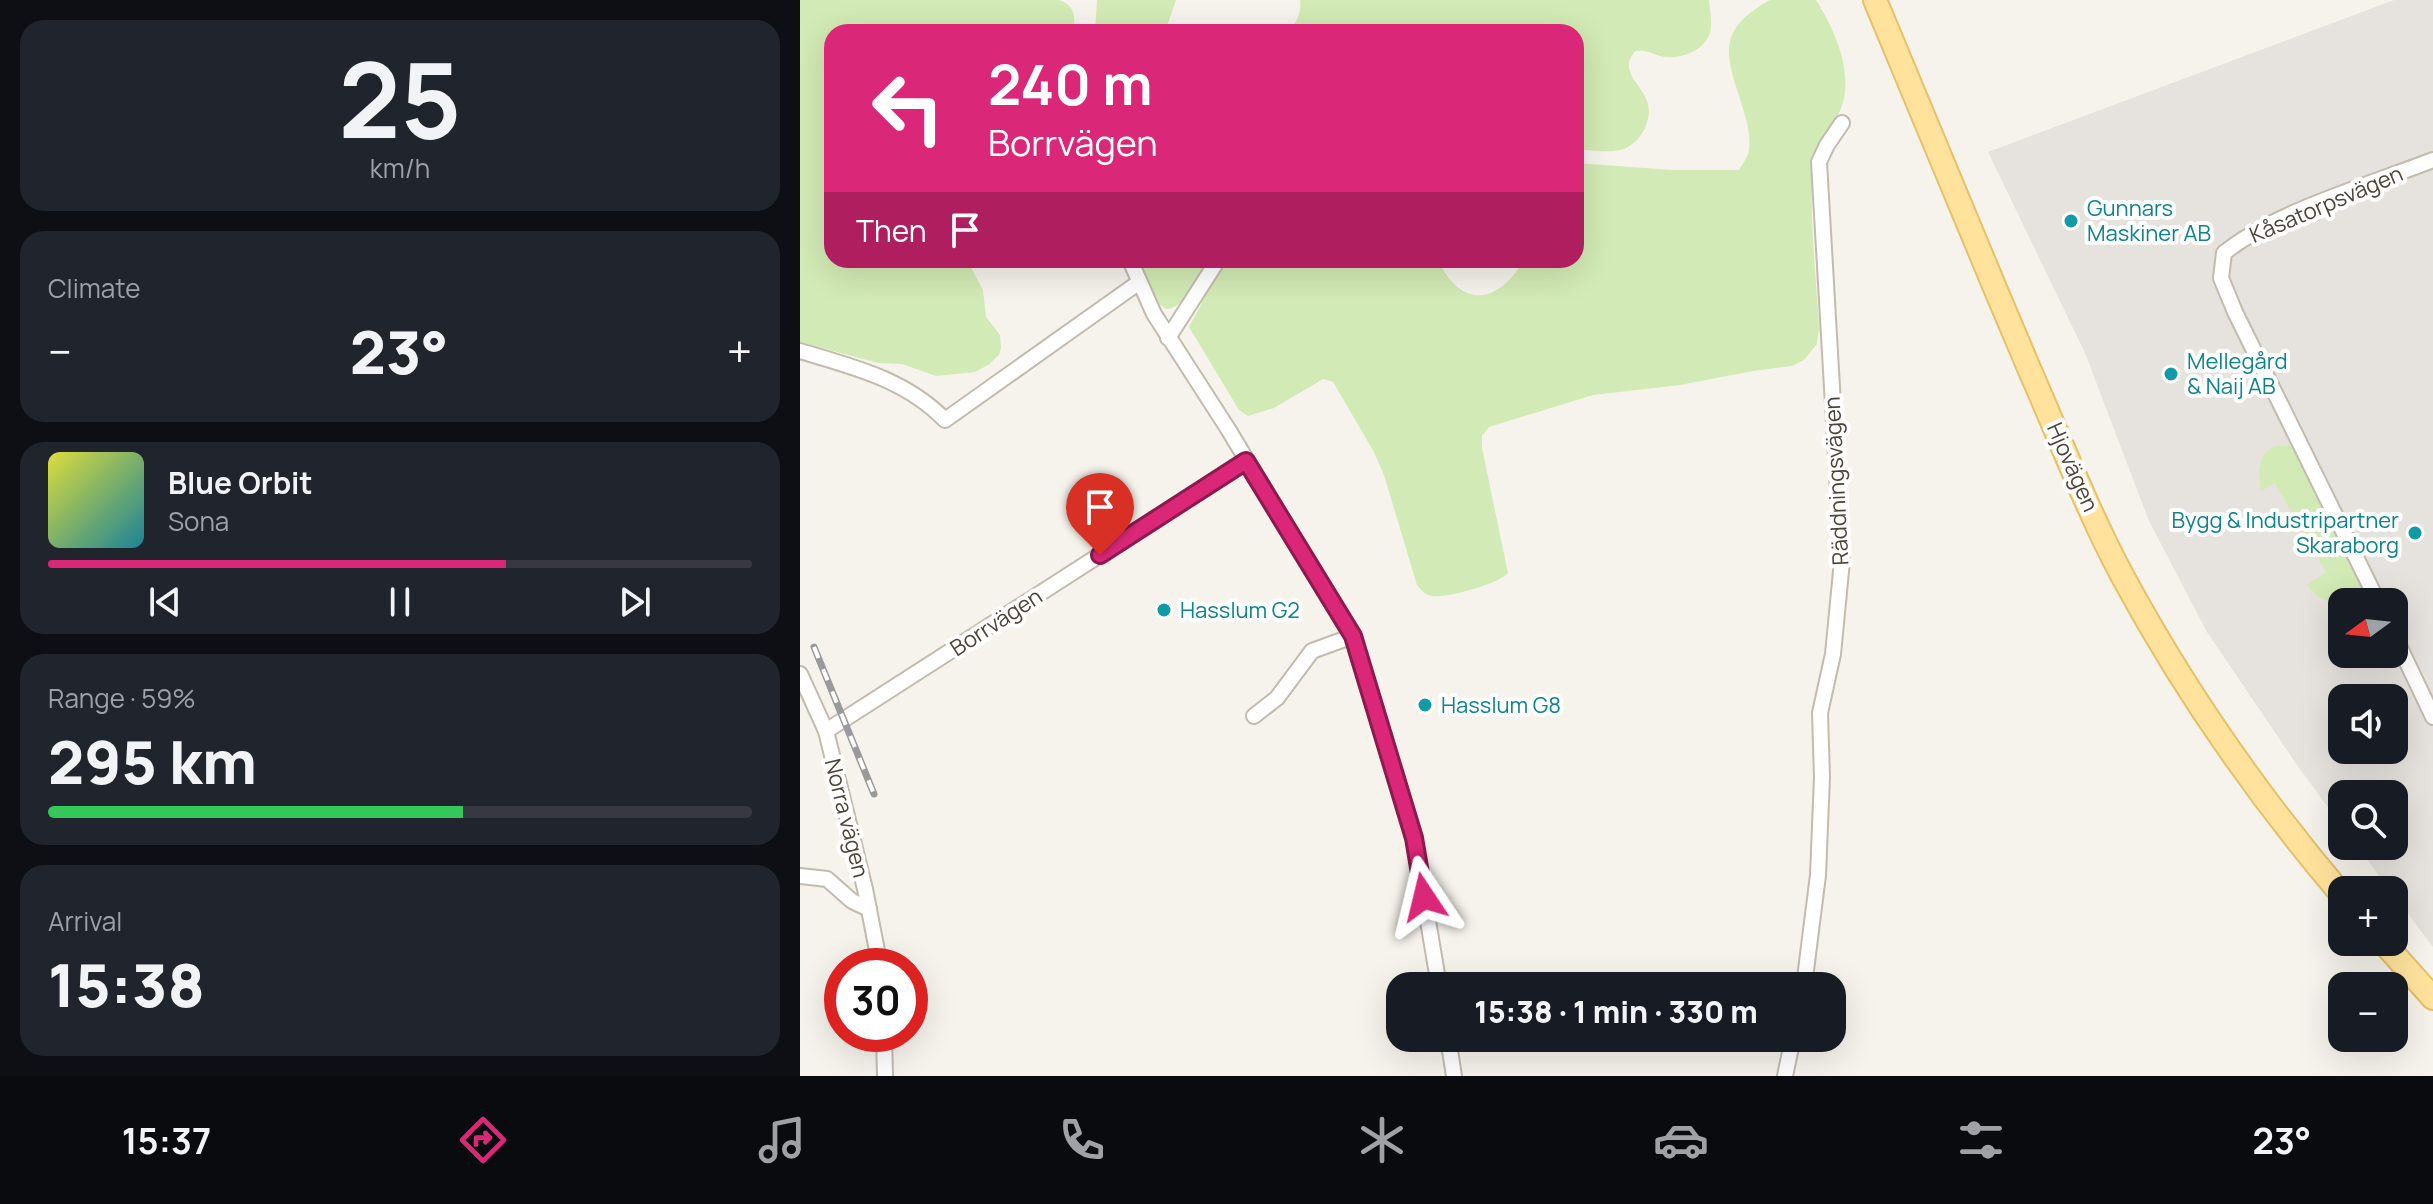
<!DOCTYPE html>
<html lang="en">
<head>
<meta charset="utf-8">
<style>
  body { margin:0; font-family:Manrope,sans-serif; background:#20242c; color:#f1f3f6; height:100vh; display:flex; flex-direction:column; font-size:30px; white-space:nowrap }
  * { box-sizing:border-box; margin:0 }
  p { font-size:26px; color:#9ea1a6 }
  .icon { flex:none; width:44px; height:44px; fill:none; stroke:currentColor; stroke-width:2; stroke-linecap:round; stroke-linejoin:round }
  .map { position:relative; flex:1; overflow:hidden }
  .drawer { display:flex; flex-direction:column; gap:20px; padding:20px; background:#0d0f14; width:800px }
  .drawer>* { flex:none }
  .banner { position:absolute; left:24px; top:24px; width:760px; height:244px; border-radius:24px; box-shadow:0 8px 32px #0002; background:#db2777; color:#fff; overflow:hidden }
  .needle { width:52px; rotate:255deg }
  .controls { position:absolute; left:1528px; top:588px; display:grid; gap:16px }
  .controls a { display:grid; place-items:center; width:80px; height:80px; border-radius:16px; background:#171b24; box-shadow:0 8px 32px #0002; font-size:40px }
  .speed { position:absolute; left:24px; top:948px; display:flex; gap:16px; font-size:40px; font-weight:700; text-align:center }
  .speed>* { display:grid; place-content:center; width:104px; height:104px; border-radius:50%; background:#171b24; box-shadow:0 8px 32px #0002; line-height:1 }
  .speed .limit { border:12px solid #d22; background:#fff; color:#111 }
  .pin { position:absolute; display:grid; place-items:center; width:68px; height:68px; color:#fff; margin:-82px -34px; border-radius:50% 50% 50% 0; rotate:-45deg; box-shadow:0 0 8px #0007 }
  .pin .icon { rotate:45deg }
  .me { position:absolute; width:88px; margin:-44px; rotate:350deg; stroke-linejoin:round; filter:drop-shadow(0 0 6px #0008) }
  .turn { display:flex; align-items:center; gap:28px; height:168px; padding:0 32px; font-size:36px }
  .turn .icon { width:104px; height:104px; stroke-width:2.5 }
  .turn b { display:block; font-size:56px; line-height:68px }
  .then { display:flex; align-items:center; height:76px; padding:0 32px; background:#0003; gap:16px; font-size:30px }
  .big { font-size:60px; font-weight:800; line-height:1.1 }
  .drawer .card { flex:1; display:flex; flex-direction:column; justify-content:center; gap:12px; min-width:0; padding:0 28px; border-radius:24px; background:#20242c }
  .drawer .dial { align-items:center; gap:0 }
  .dial b { font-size:104px; line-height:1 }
  .song { display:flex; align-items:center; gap:24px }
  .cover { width:96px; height:96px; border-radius:12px; background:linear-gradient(135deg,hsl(60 70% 55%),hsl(190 70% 35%)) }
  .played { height:8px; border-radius:4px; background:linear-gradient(90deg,#db2777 65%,#363941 65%) }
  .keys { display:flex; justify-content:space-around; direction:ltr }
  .heat { display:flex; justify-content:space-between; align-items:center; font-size:44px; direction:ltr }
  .charge { height:12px; border-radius:6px; background:linear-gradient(90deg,#34c759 59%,#363941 0) }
  .trip { position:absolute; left:586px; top:972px; width:460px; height:80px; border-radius:24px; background:#171b24; box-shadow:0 8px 32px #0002; font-weight:800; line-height:80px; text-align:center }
  .tabs { display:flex; height:128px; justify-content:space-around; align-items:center; background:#090b0e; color:#9ea1a6 }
  .tabs .icon { width:56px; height:56px }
  .tabs .current { color:#db2777 }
  .tabs b { font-size:36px; color:#f1f3f6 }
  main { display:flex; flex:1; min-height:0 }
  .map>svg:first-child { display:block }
  .industrial { fill:#e6e2dd; fill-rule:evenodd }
  .green { fill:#d2eab5 }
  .parking { fill:#e5e3e0 }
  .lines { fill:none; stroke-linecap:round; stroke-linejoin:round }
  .minor-casing { stroke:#c2bbae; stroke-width:18 }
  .primary-casing { stroke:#e6c16a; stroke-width:26 }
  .minor { stroke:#fff; stroke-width:14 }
  .primary { stroke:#ffe39c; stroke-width:22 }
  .rail-casing { stroke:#9a9a9a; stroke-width:7 }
  .rail { stroke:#fff; stroke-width:4; stroke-dasharray:12; stroke-linecap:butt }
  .route-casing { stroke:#8e194d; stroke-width:20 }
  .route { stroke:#db2777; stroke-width:14 }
  .culture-dot { fill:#0f9aa8; stroke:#fff; stroke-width:3 }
  .labels { text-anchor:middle; stroke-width:8; stroke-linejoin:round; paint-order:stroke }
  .street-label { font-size:22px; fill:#4b4439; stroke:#fff }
  .culture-label { font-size:22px; fill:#0d838f; stroke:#fff; text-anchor:start }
</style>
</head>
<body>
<main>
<section class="drawer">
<div class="card dial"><b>25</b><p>km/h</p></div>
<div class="card"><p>Climate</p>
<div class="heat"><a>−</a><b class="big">23°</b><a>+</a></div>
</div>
<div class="card">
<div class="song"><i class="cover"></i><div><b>Blue Orbit</b><p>Sona</p></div></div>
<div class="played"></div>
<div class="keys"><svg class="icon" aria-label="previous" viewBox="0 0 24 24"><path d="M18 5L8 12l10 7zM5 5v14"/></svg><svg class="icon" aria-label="pause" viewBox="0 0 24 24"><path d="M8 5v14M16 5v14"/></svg><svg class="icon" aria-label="next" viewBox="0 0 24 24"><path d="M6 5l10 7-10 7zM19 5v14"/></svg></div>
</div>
<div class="card"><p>Range · 59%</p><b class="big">295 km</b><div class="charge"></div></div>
<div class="card"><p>Arrival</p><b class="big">15:38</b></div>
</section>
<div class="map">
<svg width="1633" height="1076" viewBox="0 0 1633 1076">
  <rect width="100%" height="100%" fill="#f6f3ec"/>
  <path class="industrial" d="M 1594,0 L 1633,0 L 1633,947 L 1594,895 L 1594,890 L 1590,890 L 1557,846 L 1594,846 L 1594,794 L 1542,794 L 1542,826 L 1499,768 L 1407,632 L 1349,521 L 1285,353 L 1188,152 ZM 1542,602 L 1594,602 L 1594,654 L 1542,654 ZM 1542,698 L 1594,698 L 1594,750 L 1542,750 Z"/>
  <g class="green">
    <path d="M 0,0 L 259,0 C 276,6 274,16 275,32 L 32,32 L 32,260 L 167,260 L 183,290 L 186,317 L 200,335 L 201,348 L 199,355 L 188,365 L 175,372 L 136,376 L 102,364 L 78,363 L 0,342 Z"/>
    <polygon points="297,0 376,0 365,32 295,32"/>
    <path d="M 500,0 L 909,0 C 910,12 914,29 907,39 C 898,54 876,60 860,56 C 850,53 847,50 835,51 C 831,57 828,61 829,68 C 831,80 843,89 847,101 C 854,119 840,146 820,150 C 806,153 790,150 776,149 L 776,32 L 489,32 C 496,22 502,13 500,0 Z"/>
    <path d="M 970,0 L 1016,0 C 1037,33 1059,84 1035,120 C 1026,133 1014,146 1013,163 C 1009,217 1016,273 1019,328 L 1017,344 L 1004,360 L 992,366 L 953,371 L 880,385 L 793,395 L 689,427 L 682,436 L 682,448 L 708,573 C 698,584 648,598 632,596 C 625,595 621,590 617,585 L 584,475 L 574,452 L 533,382 L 523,379 L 474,408 L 448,416 L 439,410 L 389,327 L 425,260 L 638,260 C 662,310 698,304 724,260 L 776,260 L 776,163 L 872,170 L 939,170 C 942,165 946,159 948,154 C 951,144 949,132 947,123 C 933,66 905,36 970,0 Z"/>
    <path d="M 339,260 L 409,260 C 399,275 386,308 366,309 L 359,303 Z"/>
    <path d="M 1476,446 L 1492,446 L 1562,589 C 1545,609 1521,605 1507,585 L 1526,572 L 1475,483 L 1461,491 C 1458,474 1457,453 1476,446 Z"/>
  </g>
  <g class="parking">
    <polygon points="1567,524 1592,576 1584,580 1558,528"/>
    <polygon points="1603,597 1633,660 1633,666 1627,669 1594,601"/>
  </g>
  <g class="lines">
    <defs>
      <g id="minor">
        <polyline points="330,260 354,314 428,429 553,636 614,838 639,986"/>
        <polyline points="368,338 418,260"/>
        <path d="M 0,351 C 53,367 105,379 145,420 L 338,283"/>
        <path d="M 1578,602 L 1435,312 L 1421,278 L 1424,253 C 1476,211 1569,185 1633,160"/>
        <polyline points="1594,635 1633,717"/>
        <polyline points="0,674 26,731 65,889 80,966"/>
        <polyline points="454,716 477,698 512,651 553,636"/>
        <polyline points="26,731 446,461"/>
        <polyline points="0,876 27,879 52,901 69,909"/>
        <polyline points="1004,986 1018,875 1022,777 1020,713 1033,654 1042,561 1019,162 1027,145 1042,123"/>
        <polyline points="84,1034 85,1076"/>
        <polyline points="648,1038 654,1076"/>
        <polyline points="985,1076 993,1038"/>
      </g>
      <g id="primary">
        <path d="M 1075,0 C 1127,124 1178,249 1231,373 C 1261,441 1288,512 1323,577 C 1385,692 1457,795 1542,895"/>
        <polyline points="1583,942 1633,998"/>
      </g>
    </defs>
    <use href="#minor" class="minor-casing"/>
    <use href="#primary" class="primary-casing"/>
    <use href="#minor" class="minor"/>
    <use href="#primary" class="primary"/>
    <defs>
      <polyline id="rail" points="14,647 74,794"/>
    </defs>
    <use href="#rail" class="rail-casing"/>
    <use href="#rail" class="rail"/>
  </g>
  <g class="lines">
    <defs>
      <polyline id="route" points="300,555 446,461 553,636 614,838 624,897"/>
    </defs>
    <use href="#route" class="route-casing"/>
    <use href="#route" class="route"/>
  </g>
  <g class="culture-dot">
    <circle cx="1271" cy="221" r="8"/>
    <circle cx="1371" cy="374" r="8"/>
    <circle cx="1615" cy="533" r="8"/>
    <circle cx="364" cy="610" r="8"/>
    <circle cx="625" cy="705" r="8"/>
  </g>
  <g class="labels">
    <g class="street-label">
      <text transform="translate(1526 204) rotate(-23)" y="8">Kåsatorpsvägen</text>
      <text transform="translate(1273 467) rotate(66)" y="8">Hjovägen</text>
      <text transform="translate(1036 481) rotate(-93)" y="8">Räddningsvägen</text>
      <text transform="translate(196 622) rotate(-33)" y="8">Borrvägen</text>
      <text transform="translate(47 818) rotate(76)" y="8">Norra vägen</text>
    </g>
    <g class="culture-label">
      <text x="1287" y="216">Gunnars<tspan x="1287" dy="25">Maskiner AB</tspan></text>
      <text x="1387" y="369">Mellegård<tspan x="1387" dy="25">&amp; Naij AB</tspan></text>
      <text x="1599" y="528" text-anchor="end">Bygg &amp; Industripartner<tspan x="1599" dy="25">Skaraborg</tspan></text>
      <text x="380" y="618">Hasslum G2</text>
      <text x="641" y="713">Hasslum G8</text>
    </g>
  </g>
</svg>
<div class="controls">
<a><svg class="needle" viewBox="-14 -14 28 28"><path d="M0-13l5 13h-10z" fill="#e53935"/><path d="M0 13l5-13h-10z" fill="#9ea1a6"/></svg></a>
<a><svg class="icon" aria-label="sound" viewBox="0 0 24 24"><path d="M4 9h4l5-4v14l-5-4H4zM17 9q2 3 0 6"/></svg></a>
<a><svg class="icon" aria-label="search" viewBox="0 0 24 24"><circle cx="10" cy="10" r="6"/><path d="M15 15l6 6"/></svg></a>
<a>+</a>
<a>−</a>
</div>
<div class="speed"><div class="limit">30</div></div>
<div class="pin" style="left:300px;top:555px;background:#d93025"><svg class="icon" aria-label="arrive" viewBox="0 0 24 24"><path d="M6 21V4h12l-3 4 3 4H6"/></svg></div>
<svg class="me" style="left:624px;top:897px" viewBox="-20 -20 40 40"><path d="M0-17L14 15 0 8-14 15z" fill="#db2777" stroke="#fff" stroke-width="4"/></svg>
<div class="trip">15:38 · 1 min · 330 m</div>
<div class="banner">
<div class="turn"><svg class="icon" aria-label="left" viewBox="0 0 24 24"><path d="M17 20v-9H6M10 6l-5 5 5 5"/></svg><div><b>240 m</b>Borrvägen</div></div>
<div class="then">Then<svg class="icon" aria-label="arrive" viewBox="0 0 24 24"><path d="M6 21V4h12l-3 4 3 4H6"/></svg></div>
</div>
</div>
</main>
<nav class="tabs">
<b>15:37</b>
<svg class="icon current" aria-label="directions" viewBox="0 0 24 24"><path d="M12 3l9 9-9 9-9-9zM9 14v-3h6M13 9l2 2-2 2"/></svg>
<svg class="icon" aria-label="music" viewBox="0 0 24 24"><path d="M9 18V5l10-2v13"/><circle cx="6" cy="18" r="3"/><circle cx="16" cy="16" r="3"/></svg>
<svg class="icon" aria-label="phone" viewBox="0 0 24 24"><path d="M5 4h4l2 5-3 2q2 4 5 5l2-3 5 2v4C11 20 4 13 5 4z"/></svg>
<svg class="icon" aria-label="climate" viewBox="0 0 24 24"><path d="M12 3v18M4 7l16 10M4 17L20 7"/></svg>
<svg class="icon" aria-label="car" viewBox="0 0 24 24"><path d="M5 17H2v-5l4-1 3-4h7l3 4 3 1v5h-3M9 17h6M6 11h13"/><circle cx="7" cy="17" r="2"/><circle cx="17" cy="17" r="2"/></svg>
<svg class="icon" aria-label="filters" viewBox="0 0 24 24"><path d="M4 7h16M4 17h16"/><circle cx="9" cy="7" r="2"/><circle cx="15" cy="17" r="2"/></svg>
<b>23°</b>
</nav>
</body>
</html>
